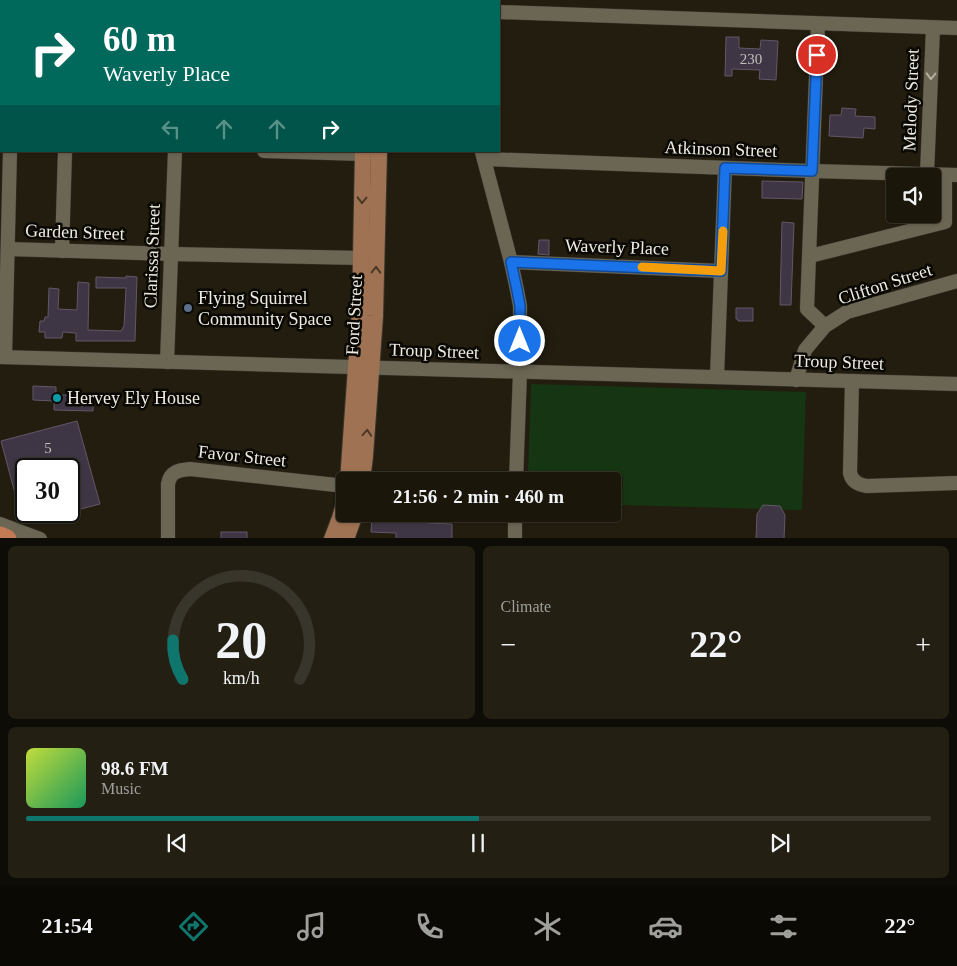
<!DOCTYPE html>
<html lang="en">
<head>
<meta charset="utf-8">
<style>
  body { margin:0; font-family:"Times New Roman",serif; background:#231f13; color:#f1f3f6; height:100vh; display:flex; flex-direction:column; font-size:19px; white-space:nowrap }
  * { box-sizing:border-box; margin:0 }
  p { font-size:16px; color:#9f9f9c }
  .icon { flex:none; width:28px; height:28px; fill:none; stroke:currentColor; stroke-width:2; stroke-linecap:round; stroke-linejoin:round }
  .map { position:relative; height:538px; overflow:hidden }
  .drawer { display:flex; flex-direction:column; gap:8px; padding:8px; background:#0e0c06; flex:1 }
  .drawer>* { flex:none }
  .top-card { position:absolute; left:0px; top:0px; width:500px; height:152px; box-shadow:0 1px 4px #0004,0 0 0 1px #38352b; background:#00695c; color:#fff; overflow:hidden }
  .tools { position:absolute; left:886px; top:168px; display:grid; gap:10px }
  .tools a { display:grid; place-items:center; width:55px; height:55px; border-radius:5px; background:#1a160a; box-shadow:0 1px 4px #0004,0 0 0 1px #38352b; font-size:25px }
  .speed { position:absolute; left:15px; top:458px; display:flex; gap:10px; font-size:25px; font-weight:700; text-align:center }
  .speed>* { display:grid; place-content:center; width:65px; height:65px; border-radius:50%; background:#1a160a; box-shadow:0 1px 4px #0004,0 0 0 1px #38352b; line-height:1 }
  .speed .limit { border:2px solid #111; border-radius:8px; background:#fff; color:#111 }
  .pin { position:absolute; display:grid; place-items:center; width:42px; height:42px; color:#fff; margin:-21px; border:2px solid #fff; border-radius:50%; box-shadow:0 1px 5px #0007 }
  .me { position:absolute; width:55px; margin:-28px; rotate:0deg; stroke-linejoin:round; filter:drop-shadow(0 0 4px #0008) }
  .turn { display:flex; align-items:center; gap:18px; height:105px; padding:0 20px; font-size:22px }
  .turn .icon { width:65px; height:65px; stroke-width:2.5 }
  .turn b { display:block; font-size:35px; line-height:42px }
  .lanes { display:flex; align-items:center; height:48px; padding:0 20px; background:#0003; justify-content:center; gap:25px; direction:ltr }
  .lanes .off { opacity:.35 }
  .big { font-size:38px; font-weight:700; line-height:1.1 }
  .drawer .card { flex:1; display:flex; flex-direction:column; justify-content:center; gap:8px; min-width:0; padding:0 18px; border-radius:8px; background:#231f13 }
  .drawer .dial { align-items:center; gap:0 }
  .dial svg { height:130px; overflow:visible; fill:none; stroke:#38352b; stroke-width:7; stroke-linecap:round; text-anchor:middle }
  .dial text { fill:#f1f3f6; stroke:none }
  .song { display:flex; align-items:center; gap:15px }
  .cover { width:60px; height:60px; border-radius:8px; background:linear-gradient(135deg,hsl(70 70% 55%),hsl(150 70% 35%)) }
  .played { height:5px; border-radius:2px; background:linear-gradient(90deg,#0f766e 50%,#38352b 50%) }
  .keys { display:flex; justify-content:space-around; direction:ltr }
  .heat { display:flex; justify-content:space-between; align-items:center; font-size:28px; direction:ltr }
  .drawer .tiles { flex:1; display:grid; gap:8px; grid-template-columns:1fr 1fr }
  .card:last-child { grid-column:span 2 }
  .trip { position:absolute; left:336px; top:472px; width:285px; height:50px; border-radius:5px; background:#1a160a; box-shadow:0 1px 4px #0004,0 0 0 1px #38352b; font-weight:700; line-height:50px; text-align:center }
  .menu { display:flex; height:80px; justify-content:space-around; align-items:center; background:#0a0904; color:#9f9f9c }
  .menu .icon { width:35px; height:35px }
  .menu .current { color:#0f766e }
  .menu b { font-size:22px; color:#f1f3f6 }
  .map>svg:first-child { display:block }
  .green { fill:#163512 }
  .building { fill:#3e3645; stroke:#615868 }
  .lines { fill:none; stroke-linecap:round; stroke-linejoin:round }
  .minor-casing { stroke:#38352d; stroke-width:15 }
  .major-casing { stroke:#38352d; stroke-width:18 }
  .highway-casing { stroke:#38352d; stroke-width:20 }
  .minor { stroke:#6b6654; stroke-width:14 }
  .major { stroke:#9f7253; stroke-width:16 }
  .highway { stroke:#c17a53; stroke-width:19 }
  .oneway { stroke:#b3afa2 }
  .oneway2 { stroke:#4c3827 }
  .route-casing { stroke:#114b97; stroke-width:12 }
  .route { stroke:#1a73e8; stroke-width:9 }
  .slow { stroke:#f59e0b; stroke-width:9 }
  .service-dot { fill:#5c6f8a; stroke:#090803; stroke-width:2 }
  .culture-dot { fill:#0f9aa8; stroke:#090803; stroke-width:2 }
  .labels { text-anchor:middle; stroke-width:5; stroke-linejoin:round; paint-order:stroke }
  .number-label { font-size:15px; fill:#c2beba }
  .street-label { font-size:18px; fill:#eeebe1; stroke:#090803 }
  .poi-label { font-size:18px; fill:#eeebe1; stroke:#090803; text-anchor:start }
</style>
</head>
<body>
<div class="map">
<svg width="957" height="539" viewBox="0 0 957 539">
  <rect width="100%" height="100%" fill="#221d0e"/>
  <polygon class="green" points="531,384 806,392 802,510 622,505 623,477 528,474"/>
  <g class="building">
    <polygon points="726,37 739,37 739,48 760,49 761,40 778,41 776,80 759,79 760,70 732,69 732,76 725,76"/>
    <polygon points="842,108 856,109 855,116 875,117 875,129 864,128 863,138 829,136 830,115 841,115"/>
    <polygon points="762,181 803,182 802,199 762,198"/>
    <polygon points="782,222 794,223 791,305 780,305"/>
    <polygon points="539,240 549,240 549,255 538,254"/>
    <polygon points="126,276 137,277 135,341 76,341 76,333 63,332 62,338 45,338 45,332 39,332 40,321 44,321 45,317 48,317 49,288 59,289 58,309 77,310 78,282 89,283 88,330 121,331 124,326 126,288 96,288 96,277 126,278"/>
    <polygon points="736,308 753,308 753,321 738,321 738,319 736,319"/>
    <polygon points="33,386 56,387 56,395 82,395 82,401 93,402 93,411 54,410 54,401 33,400"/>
    <polygon points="77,421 100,504 69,512 69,469 26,469 26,510 20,512 1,441"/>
    <polygon points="763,505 780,506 785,515 784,539 756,539 757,514"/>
    <polygon points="372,514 429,514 428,523 452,524 452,539 396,539 396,533 371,532"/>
    <rect x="221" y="532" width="26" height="7"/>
  </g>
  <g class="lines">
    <defs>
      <g id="minor">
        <polyline points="179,0 209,1"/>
        <polyline points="14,1 14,0"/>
        <polyline points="476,1 476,0"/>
        <polyline points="499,12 957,28"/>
        <polyline points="818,24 807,309 825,326"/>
        <polyline points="0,143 1,143"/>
        <polyline points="264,151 363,154"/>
        <polyline points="482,152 511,262 517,290 520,306 520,372 516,481"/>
        <polyline points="484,159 812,171 957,175"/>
        <polyline points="927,174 933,28"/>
        <polyline points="8,249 171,254 361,258"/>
        <polyline points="62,251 65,151"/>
        <polyline points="810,256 945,222 945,175"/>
        <polyline points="511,262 721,271"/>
        <polyline points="0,357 957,384"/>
        <polyline points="5,357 10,151"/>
        <polyline points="167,362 175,151"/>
        <polyline points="717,377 725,168"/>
        <polyline points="796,380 805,350 825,326 847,312 957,281"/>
        <path d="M 852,381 L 850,473 C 852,482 859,485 867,486 L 957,483"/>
        <polyline points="0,524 40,539"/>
        <path d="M 168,539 L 168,484 C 170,472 178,470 190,469 L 345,486"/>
        <polyline points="515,539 515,514"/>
      </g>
      <g id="major">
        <polyline points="367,1 367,0"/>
        <polyline points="382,1 382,0"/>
        <polyline points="348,481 360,310 363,151"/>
        <polyline points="362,481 365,456 375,316 379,151"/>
        <polyline points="332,539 340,518 345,501"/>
        <polyline points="346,539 355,514"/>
      </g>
      <polyline id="highway" points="0,536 7,539"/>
    </defs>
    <use href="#minor" class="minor-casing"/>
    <use href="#major" class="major-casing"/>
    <use href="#highway" class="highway-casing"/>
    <use href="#minor" class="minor"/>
    <use href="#major" class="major"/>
    <use href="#highway" class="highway"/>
  </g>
  <defs><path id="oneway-chevron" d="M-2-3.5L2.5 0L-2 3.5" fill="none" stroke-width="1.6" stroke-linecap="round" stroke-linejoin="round" transform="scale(1.25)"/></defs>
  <use class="oneway" href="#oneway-chevron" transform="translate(931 76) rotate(91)"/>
  <g class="oneway2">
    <use href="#oneway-chevron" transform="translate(362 200) rotate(91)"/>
    <use href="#oneway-chevron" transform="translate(376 270) rotate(-89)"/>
    <use href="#oneway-chevron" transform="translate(367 433) rotate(-86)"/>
  </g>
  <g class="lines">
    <defs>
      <polyline id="route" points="520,341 520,306 517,290 511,262 721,271 725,168 812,171 817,55"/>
    </defs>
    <use href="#route" class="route-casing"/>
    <use href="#route" class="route"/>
    <polyline class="slow" points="642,267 721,271 723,231"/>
  </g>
  <circle class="service-dot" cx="188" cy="308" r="5"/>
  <circle class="culture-dot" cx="57" cy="398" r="5"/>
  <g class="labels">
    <g class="number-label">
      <text x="751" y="64">230</text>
      <text x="48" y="453">5</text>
    </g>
    <g class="street-label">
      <text transform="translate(911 100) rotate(-88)" y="6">Melody Street</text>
      <text transform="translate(721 149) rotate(2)" y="6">Atkinson Street</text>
      <text transform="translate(75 232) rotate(2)" y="6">Garden Street</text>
      <text transform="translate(617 247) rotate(2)" y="6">Waverly Place</text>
      <text transform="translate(152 256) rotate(-88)" y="6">Clarissa Street</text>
      <text transform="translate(885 284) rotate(-18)" y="6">Clifton Street</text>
      <text transform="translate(354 315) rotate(-87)" y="6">Ford Street</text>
      <text transform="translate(434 351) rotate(2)" y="6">Troup Street</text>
      <text transform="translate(839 362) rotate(2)" y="6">Troup Street</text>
      <text transform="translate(242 456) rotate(6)" y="6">Favor Street</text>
    </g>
    <g class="poi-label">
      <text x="198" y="304">Flying Squirrel<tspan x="198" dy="21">Community Space</tspan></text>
      <text x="67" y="404">Hervey Ely House</text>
    </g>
  </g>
</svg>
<div class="tools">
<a><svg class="icon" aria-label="sound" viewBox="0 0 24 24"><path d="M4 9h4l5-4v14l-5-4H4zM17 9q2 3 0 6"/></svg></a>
</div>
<div class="speed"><div class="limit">30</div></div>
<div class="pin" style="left:817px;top:55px;background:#d93025"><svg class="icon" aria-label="arrive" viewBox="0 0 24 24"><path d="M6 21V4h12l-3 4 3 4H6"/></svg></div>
<svg class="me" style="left:520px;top:341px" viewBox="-20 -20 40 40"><circle r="17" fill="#1a73e8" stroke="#fff" stroke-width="3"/><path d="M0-11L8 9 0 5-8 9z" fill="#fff"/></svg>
<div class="trip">21:56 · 2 min · 460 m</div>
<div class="top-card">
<div class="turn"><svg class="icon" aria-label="right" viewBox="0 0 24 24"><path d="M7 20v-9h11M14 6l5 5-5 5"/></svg><div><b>60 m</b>Waverly Place</div></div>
<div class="lanes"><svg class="icon off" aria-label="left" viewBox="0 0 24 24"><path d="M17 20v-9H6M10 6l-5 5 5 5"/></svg><svg class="icon off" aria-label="ahead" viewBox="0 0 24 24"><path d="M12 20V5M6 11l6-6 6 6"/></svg><svg class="icon off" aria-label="ahead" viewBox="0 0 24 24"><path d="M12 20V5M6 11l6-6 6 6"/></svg><svg class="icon" aria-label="right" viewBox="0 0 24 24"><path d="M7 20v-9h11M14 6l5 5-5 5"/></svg></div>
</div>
</div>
<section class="drawer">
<div class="tiles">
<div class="card dial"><svg viewBox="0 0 100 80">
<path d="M14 69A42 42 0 1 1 86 69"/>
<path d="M14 69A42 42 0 0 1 8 45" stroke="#0f766e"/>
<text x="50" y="56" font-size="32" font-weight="700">20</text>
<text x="50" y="72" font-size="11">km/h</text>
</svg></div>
<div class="card"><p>Climate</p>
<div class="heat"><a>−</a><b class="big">22°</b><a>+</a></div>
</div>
<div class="card">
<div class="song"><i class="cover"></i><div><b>98.6 FM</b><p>Music</p></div></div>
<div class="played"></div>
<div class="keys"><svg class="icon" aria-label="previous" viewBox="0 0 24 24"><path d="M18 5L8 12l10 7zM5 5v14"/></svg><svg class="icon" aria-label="pause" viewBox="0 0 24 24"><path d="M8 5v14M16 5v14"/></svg><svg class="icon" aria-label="next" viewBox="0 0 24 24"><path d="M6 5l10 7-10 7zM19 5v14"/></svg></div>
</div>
</div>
</section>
<nav class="menu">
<b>21:54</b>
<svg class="icon current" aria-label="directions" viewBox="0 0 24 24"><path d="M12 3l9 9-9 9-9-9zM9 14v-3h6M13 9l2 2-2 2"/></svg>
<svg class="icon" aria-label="music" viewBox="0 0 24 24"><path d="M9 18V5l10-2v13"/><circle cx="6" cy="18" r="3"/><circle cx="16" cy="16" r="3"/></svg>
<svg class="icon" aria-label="phone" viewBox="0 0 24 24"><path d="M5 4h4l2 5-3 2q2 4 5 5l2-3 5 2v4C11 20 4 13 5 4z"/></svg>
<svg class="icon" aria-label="climate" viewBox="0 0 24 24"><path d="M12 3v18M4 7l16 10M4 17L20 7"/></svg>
<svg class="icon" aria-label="car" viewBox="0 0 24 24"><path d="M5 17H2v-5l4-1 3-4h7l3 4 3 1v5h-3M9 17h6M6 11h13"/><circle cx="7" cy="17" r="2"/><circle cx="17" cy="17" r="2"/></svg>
<svg class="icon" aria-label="filters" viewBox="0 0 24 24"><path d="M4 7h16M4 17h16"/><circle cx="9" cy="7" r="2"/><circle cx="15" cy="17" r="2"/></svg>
<b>22°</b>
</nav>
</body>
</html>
